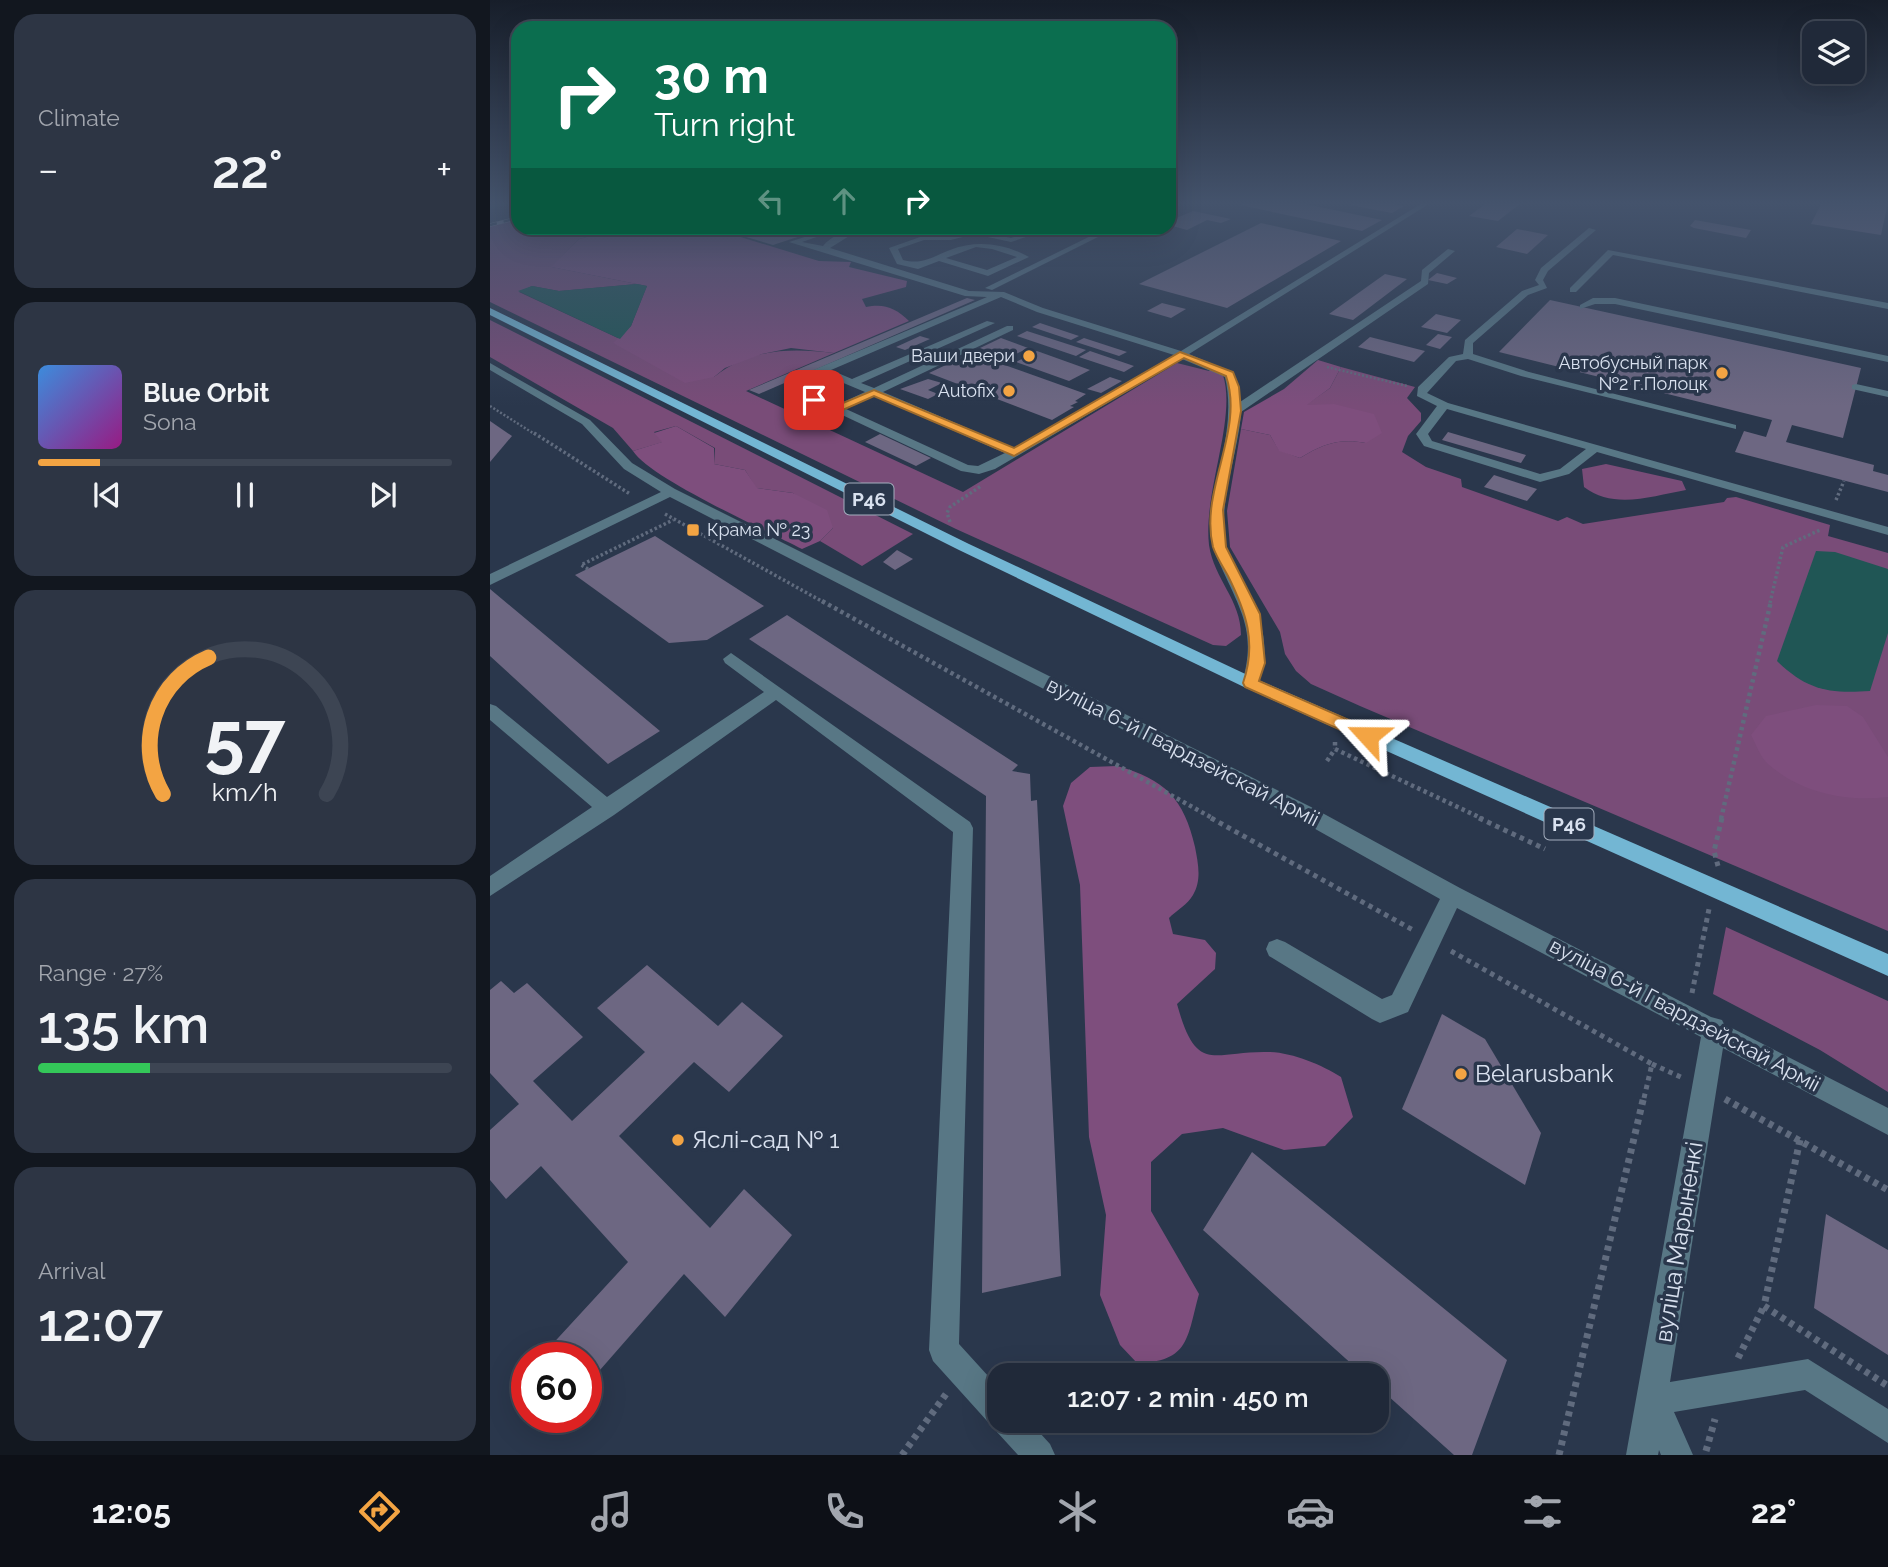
<!DOCTYPE html>
<html lang="en">
<head>
<meta charset="utf-8">
<style>
  body { margin:0; font-family:Raleway,sans-serif; background:#2d3544; color:#f1f3f6; height:100vh; display:flex; flex-direction:column; font-size:26px; white-space:nowrap }
  * { box-sizing:border-box; margin:0 }
  p { font-size:23px; color:#a2a6ae }
  .icon { flex:none; width:38px; height:38px; fill:none; stroke:currentColor; stroke-width:2; stroke-linecap:round; stroke-linejoin:round }
  .map { position:relative; flex:1; overflow:hidden }
  .drawer { display:flex; flex-direction:column; gap:14px; padding:14px; background:#12171f; width:490px }
  .drawer>* { flex:none }
  .guide { position:absolute; left:21px; top:21px; width:665px; height:214px; border-radius:21px; box-shadow:0 7px 28px #0002,0 0 0 2px #3d4553; background:#0b6e4f; color:#fff; overflow:hidden }
  .controls { position:absolute; left:1312px; top:21px; display:grid; gap:14px }
  .controls a { display:grid; place-items:center; width:63px; height:63px; border-radius:14px; background:#202939; box-shadow:0 7px 28px #0002,0 0 0 2px #3d4553; font-size:35px }
  .speed { position:absolute; left:21px; top:1342px; display:flex; gap:14px; font-size:35px; font-weight:700; text-align:center }
  .speed>* { display:grid; place-content:center; width:91px; height:91px; border-radius:50%; background:#202939; box-shadow:0 7px 28px #0002,0 0 0 2px #3d4553; line-height:1 }
  .speed .limit { border:10px solid #d22; background:#fff; color:#111 }
  .pin { position:absolute; display:grid; place-items:center; width:60px; height:60px; color:#fff; margin:-30px; border-radius:14px; box-shadow:0 4px 10px #0006 }
  .me { position:absolute; width:77px; margin:-38px; rotate:294deg; stroke-linejoin:round; filter:drop-shadow(0 0 5px #0008) }
  .turn { display:flex; align-items:center; gap:24px; height:147px; padding:0 28px; font-size:32px }
  .turn .icon { width:91px; height:91px; stroke-width:2.5 }
  .turn b { display:block; font-size:49px; line-height:60px }
  .lanes { display:flex; align-items:center; height:66px; padding:0 28px; background:#0003; justify-content:center; gap:35px; direction:ltr }
  .lanes .off { opacity:.35 }
  .big { font-size:52px; font-weight:600; line-height:1.1 }
  .drawer .tile { flex:1; display:flex; flex-direction:column; justify-content:center; gap:10px; min-width:0; padding:0 24px; border-radius:21px; background:#2d3544 }
  .drawer .dial { align-items:center; gap:0 }
  .dial svg { height:182px; overflow:visible; fill:none; stroke:#3d4553; stroke-width:7; stroke-linecap:round; text-anchor:middle }
  .dial text { fill:#f1f3f6; stroke:none }
  .song { display:flex; align-items:center; gap:21px }
  .cover { width:84px; height:84px; border-radius:10px; background:linear-gradient(135deg,hsl(210 70% 55%),hsl(310 70% 35%)) }
  .played { height:7px; border-radius:4px; background:linear-gradient(90deg,#f3a443 15%,#3d4553 15%) }
  .keys { display:flex; justify-content:space-around; direction:ltr }
  .heat { display:flex; justify-content:space-between; align-items:center; font-size:38px; direction:ltr }
  .charge { height:10px; border-radius:5px; background:linear-gradient(90deg,#34c759 27%,#3d4553 0) }
  .trip { position:absolute; left:497px; top:1363px; width:402px; height:70px; border-radius:21px; background:#202939; box-shadow:0 7px 28px #0002,0 0 0 2px #3d4553; font-weight:600; line-height:70px; text-align:center }
  .tab-bar { display:flex; height:112px; justify-content:space-around; align-items:center; background:#0d1017; color:#a2a6ae }
  .tab-bar .icon { width:49px; height:49px }
  .tab-bar .on { color:#f3a443 }
  .tab-bar b { font-size:32px; color:#f1f3f6 }
  main { display:flex; flex:1; min-height:0 }
  .map>svg:first-child { display:block }
  .green { fill:#794c78 }
  .forest { fill:#7e4e7d }
  .water { fill:#205655 }
  .lines { fill:none; stroke-linecap:round; stroke-linejoin:round }
  .stream { stroke:#205655; stroke-width:3.5 }
  .building { fill:#6d6782 }
  .path-far4 { stroke:#606b7e; stroke-width:2.5; stroke-dasharray:2 2; stroke-linecap:butt }
  .path-far3 { stroke:#606b7e; stroke-width:3.5; stroke-dasharray:2.5 2.5; stroke-linecap:butt }
  .path-far2 { stroke:#606b7e; stroke-width:4.5; stroke-dasharray:3.5 3.5; stroke-linecap:butt }
  .path-far1 { stroke:#606b7e; stroke-width:5; stroke-dasharray:4.5 4.5; stroke-linecap:butt }
  .path { stroke:#606b7e; stroke-width:7; stroke-dasharray:5 5; stroke-linecap:butt }
  .minor { fill:#587785; fill-rule:evenodd }
  .major { fill:#73b6d3; fill-rule:evenodd }
  .rail-casing { stroke:#9aa3b4; stroke-width:3.5 }
  .rail { stroke:#2a374c; stroke-width:2.5; stroke-dasharray:7; stroke-linecap:butt }
  .route { fill:#f3a443; stroke:#9e6b2c; stroke-width:2 }
  .poi-dot { fill:#f3a443; stroke:#2a374c; stroke-width:2.5 }
  .labels { text-anchor:middle; stroke-width:7; stroke-linejoin:round; paint-order:stroke }
  .far-poi-label { font-size:18px; fill:#d9e1ef; stroke:#2a374c; text-anchor:end }
  .shield { fill:#2a374c; stroke:#a4aebe; stroke-width:2 }
  .shield-label { font-size:19px; font-weight:bold; fill:#d9e1ef }
  .street-label { font-size:21px; fill:#d9e1ef; stroke:#2a374c }
  .near-poi-label { font-size:24px; fill:#d9e1ef; stroke:#2a374c; text-anchor:start }
  .near-street-label { font-size:24px; fill:#d9e1ef; stroke:#2a374c }
</style>
</head>
<body>
<main>
<section class="drawer">
<div class="tile"><p>Climate</p>
<div class="heat"><a>−</a><b class="big">22°</b><a>+</a></div>
</div>
<div class="tile">
<div class="song"><i class="cover"></i><div><b>Blue Orbit</b><p>Sona</p></div></div>
<div class="played"></div>
<div class="keys"><svg class="icon" aria-label="previous" viewBox="0 0 24 24"><path d="M18 5L8 12l10 7zM5 5v14"/></svg><svg class="icon" aria-label="pause" viewBox="0 0 24 24"><path d="M8 5v14M16 5v14"/></svg><svg class="icon" aria-label="next" viewBox="0 0 24 24"><path d="M6 5l10 7-10 7zM19 5v14"/></svg></div>
</div>
<div class="tile dial"><svg viewBox="0 0 100 80">
<path d="M14 69A42 42 0 1 1 86 69"/>
<path d="M14 69A42 42 0 0 1 34 9" stroke="#f3a443"/>
<text x="50" y="56" font-size="32" font-weight="700">57</text>
<text x="50" y="72" font-size="11">km/h</text>
</svg></div>
<div class="tile"><p>Range · 27%</p><b class="big">135 km</b><div class="charge"></div></div>
<div class="tile"><p>Arrival</p><b class="big">12:07</b></div>
</section>
<div class="map">
<svg width="1398" height="1455" viewBox="0 0 1398 1455">
  <rect width="100%" height="100%" fill="#2a374c"/>
  <g class="green">
    <path d="M 28,219 L 28,228 L 132,228 L 89,239 L 62,267 L 147,284 L 69,291 L 42,286 L 29,292 L 130,339 L 124,343 L 224,377 C 260,348 301,348 344,353 L 256,391 L 473,492 L 687,363 L 719,371 L 722,368 L 733,375 C 747,419 713,492 719,545 C 724,579 751,600 751,635 L 736,646 L 723,645 L 466,529 L 0,302 L 0,226 Z"/>
    <polygon points="0,320 423,534 372,566 330,541 343,528 303,493 266,488 255,470 224,464 225,448 186,426 164,432 173,442 143,451 123,428 0,357"/>
    <path d="M 851,367 L 925,387 L 917,398 L 931,413 L 931,421 L 918,436 L 912,452 L 936,467 L 971,479 L 972,487 L 1068,521 L 1077,517 L 1093,524 L 1234,502 L 1237,498 L 1246,497 L 1340,525 L 1338,536 L 1398,553 L 1398,931 L 870,706 L 821,684 L 806,671 L 795,654 L 790,632 L 740,547 L 737,511 L 751,429 L 780,435 L 789,450 L 810,458 C 833,444 849,438 876,443 L 816,405 L 840,388 Z"/>
    <path d="M 1116,464 L 1192,481 L 1196,490 C 1162,496 1124,510 1094,487 L 1092,469 Z"/>
    <polygon points="1236,927 1398,1001 1398,1092 1330,1050 1223,994"/>
  </g>
  <g class="forest">
    <path d="M 132,228 L 221,228 L 329,261 L 361,262 L 359,267 L 417,281 L 416,287 L 372,299 L 376,307 C 394,303 406,308 419,321 L 344,353 L 301,348 L 272,354 L 235,368 L 224,377 L 195,383 L 123,343 L 141,326 L 157,286 L 61,267 L 89,239 Z"/>
    <path d="M 828,360 L 851,367 L 840,388 L 817,405 L 844,404 L 884,414 L 892,433 L 876,443 C 849,438 833,444 810,458 L 789,451 L 780,435 L 751,429 L 754,412 L 794,389 Z"/>
    <path d="M 186,426 L 224,448 L 224,464 L 255,470 L 267,488 L 303,493 L 337,510 L 343,528 L 330,541 L 312,549 C 276,530 161,479 143,451 L 172,442 L 164,433 Z"/>
    <path d="M 1326,705 L 1357,706 L 1373,717 L 1398,757 L 1398,797 C 1356,802 1311,793 1278,764 C 1270,757 1266,744 1261,735 L 1276,716 Z"/>
    <path d="M 627,766 C 675,779 694,799 705,847 C 708,863 712,880 703,895 C 698,904 686,911 679,918 L 683,934 L 715,940 L 726,953 L 725,969 L 687,1004 C 707,1077 723,1050 780,1052 C 804,1053 832,1065 851,1077 L 863,1117 L 835,1146 L 794,1150 L 733,1128 L 692,1134 L 661,1162 L 661,1211 L 709,1294 C 697,1337 700,1362 647,1363 L 630,1345 L 610,1295 L 616,1215 L 599,1137 L 590,885 L 573,806 L 581,783 L 600,767 Z"/>
  </g>
  <g class="water">
    <polygon points="147,284 157,286 141,326 130,339 28,291 42,286 69,291"/>
    <path d="M 1326,551 L 1345,552 L 1398,569 L 1398,633 L 1380,691 C 1339,694 1317,690 1287,661 Z"/>
  </g>
  <g class="lines">
    <polyline class="stream" points="0,207 23,202"/>
  </g>
  <g class="building">
    <polygon points="756,202 806,202 892,220 872,231 750,205"/>
    <polygon points="865,202 894,202 914,206 902,213 860,205"/>
    <polygon points="998,202 1026,202 1031,203 1008,221 979,216"/>
    <polygon points="1332,202 1398,202 1391,235 1321,224"/>
    <polygon points="703,211 741,219 731,223 717,220 697,230 679,225 679,221"/>
    <polygon points="1205,220 1261,230 1256,238 1204,228 1200,226"/>
    <polygon points="771,223 851,241 737,308 649,284"/>
    <polygon points="226,228 279,228 264,233 278,237 306,228 335,228 283,245"/>
    <polygon points="489,228 540,228 518,236"/>
    <polygon points="1027,229 1058,235 1037,254 1006,247"/>
    <polygon points="947,273 967,278 957,284 938,280"/>
    <polygon points="895,274 917,279 863,320 839,314"/>
    <polygon points="477,298 485,300 269,394 259,390"/>
    <polygon points="1060,300 1371,368 1353,438 1302,425 1296,442 1384,465 1383,471 1398,475 1398,492 1245,452 1254,431 1276,437 1282,420 1009,352"/>
    <polygon points="672,303 696,309 681,318 657,311"/>
    <polygon points="946,314 971,320 957,333 931,327"/>
    <polygon points="550,323 589,336 581,340 542,327"/>
    <polygon points="537,331 596,350 586,356 527,336"/>
    <polygon points="948,334 962,337 950,349 936,345"/>
    <polygon points="430,336 440,339 415,350 406,347"/>
    <polygon points="880,337 935,351 924,362 868,347"/>
    <polygon points="511,338 538,348 518,358 490,348"/>
    <polygon points="594,338 637,352 629,356 586,342"/>
    <polygon points="547,351 600,370 579,381 526,362"/>
    <polygon points="600,351 644,366 634,372 589,357"/>
    <polygon points="481,353 596,394 585,401 588,402 580,406 584,407 562,420 439,373"/>
    <polygon points="620,377 632,381 611,393 597,389"/>
    <polygon points="438,379 452,383 438,390 448,394 438,399 410,389"/>
    <polygon points="0,421 22,436 0,462"/>
    <polygon points="958,432 1036,455 1031,463 952,440"/>
    <polygon points="390,434 441,458 426,466 375,442"/>
    <polygon points="1004,475 1047,489 1037,501 994,487"/>
    <polygon points="165,536 274,606 217,640 179,643 85,575"/>
    <polygon points="407,550 423,559 405,570 393,562"/>
    <polygon points="0,589 79,655 170,731 118,764 0,656"/>
    <polygon points="297,615 528,765 522,771 540,774 541,801 547,800 571,1276 492,1293 496,796 259,639"/>
    <polygon points="157,965 228,1026 252,1002 293,1036 239,1092 204,1062 129,1136 220,1228 254,1189 302,1235 235,1317 194,1274 96,1386 96,1358 64,1358 57,1350 138,1262 51,1166 16,1199 0,1180 0,1130 29,1104 0,1073 0,990 11,981 24,993 37,983 93,1037 43,1081 82,1121 155,1052 107,1008"/>
    <polygon points="952,1014 995,1039 1051,1133 1035,1185 912,1109"/>
    <polygon points="762,1152 1017,1360 982,1455 964,1455 887,1386 887,1376 875,1376 713,1230"/>
    <polygon points="1336,1214 1398,1250 1398,1355 1324,1308"/>
  </g>
  <g class="lines">
    <g class="path-far4">
      <polyline points="837,367 917,386"/>
      <polyline points="0,406 46,435"/>
    </g>
    <g class="path-far3">
      <polyline points="44,433 140,494"/>
      <polyline points="1346,500 1354,481"/>
      <polyline points="175,514 335,603"/>
      <polyline points="460,522 457,513 460,507 491,486"/>
      <polyline points="98,569 91,565 183,520"/>
      <polyline points="1280,603 1293,547 1330,530"/>
    </g>
    <g class="path-far2">
      <polyline points="332,601 724,819"/>
      <polyline points="845,742 845,749 993,819"/>
      <polyline points="837,761 845,749"/>
      <polyline points="1231,819 1281,601"/>
    </g>
    <g class="path-far1">
      <polyline points="721,818 923,930"/>
      <polyline points="989,818 1055,849"/>
      <polyline points="1228,866 1224,851 1232,818"/>
      <polyline points="961,951 1162,1064 1154,1098"/>
      <polyline points="1202,993 1219,909"/>
      <polyline points="1162,1064 1193,1078"/>
    </g>
    <g class="path">
      <polyline points="1235,1099 1398,1190"/>
      <polyline points="1310,1140 1274,1306 1398,1386"/>
      <polyline points="1248,1358 1274,1306"/>
      <polyline points="1216,1451 1225,1419"/>
      <polyline points="412,1455 456,1394"/>
      <polyline points="1069,1455 1154,1096"/>
    </g>
    <g class="minor">
      <path d="M 934,202 L 942,202 L 699,354 L 744,373 L 750,402 L 931,281 L 932,270 L 958,249 L 965,251 L 939,273 L 938,284 L 751,412 C 749,453 724,513 738,551 C 753,593 785,625 771,673 C 769,681 769,686 760,689 L 752,683 C 766,635 753,614 733,571 C 729,561 723,552 722,541 C 718,485 748,433 735,377 L 692,359 L 505,469 L 489,474 L 471,471 L 297,389 L 302,379 L 497,297 L 475,296 L 299,242 L 343,228 L 353,228 L 312,242 L 333,246 C 341,236 359,228 372,228 L 340,248 L 479,291 L 514,292 L 553,308 L 691,351 ZM 511,297 L 547,312 L 684,355 L 524,448 L 393,392 L 523,330 L 523,326 L 517,326 L 384,388 L 371,383 L 505,323 L 497,321 L 362,379 L 341,370 ZM 332,374 L 375,392 L 347,405 L 308,388 L 310,383 ZM 384,396 L 515,453 L 488,466 L 478,465 L 356,409 Z"/>
      <polygon points="292,228 302,228 281,235 277,233"/>
      <path d="M 553,228 L 563,228 L 521,242 L 484,234 L 461,240 L 434,240 L 408,249 L 413,260 C 432,265 442,257 460,250 C 486,240 514,243 539,257 L 498,276 L 449,261 L 428,269 L 407,264 L 399,248 L 433,236 L 461,236 L 484,230 L 521,238 ZM 486,247 L 502,249 L 527,257 L 497,270 L 456,258 Z"/>
      <polygon points="617,228 626,228 502,290 495,288"/>
      <path d="M 1099,228 L 1106,230 L 1058,271 L 1053,280 L 1057,288 L 1038,295 L 983,343 L 983,354 L 1039,372 L 1246,425 L 1246,429 L 1031,376 L 978,359 L 966,361 L 937,393 L 958,403 L 1398,527 L 1398,535 L 1107,452 L 1079,474 L 1050,482 L 934,446 L 926,434 L 947,406 L 927,396 L 928,387 L 959,357 L 973,354 L 975,340 L 1032,291 L 1049,285 L 1045,280 L 1051,268 ZM 957,409 L 1096,449 L 1070,469 L 1050,474 L 942,441 L 938,434 Z"/>
      <polygon points="1118,250 1398,303 1398,309 1123,255 1086,292 1080,292 1080,288"/>
      <polygon points="1103,298 1125,298 1398,356 1398,362 1125,304 1105,304 1090,309 1090,305"/>
      <polygon points="0,363 100,420 142,463 185,489 825,809 970,888 1221,1017 1232,1020 1234,1024 1398,1108 1398,1135 1233,1048 1180,1382 1318,1359 1398,1409 1398,1443 1315,1390 1184,1412 1203,1455 1171,1455 1169,1450 1168,1455 1136,1455 1211,1037 967,908 918,1012 890,1023 882,1019 779,956 776,949 779,942 787,939 795,942 892,999 902,995 950,899 811,821 180,497 0,585 0,574 171,492 134,469 92,424 0,370"/>
      <polygon points="1366,384 1398,391 1398,397 1362,389 1362,385"/>
      <polygon points="241,653 480,822 483,828 469,1344 509,1388 509,1421 539,1421 560,1444 565,1455 528,1455 507,1432 504,1424 498,1422 443,1361 439,1350 463,832 286,700 124,815 0,896 0,876 102,807 0,720 0,704 6,706 117,797 274,692 235,663 233,659"/>
    </g>
    <polygon class="major" points="0,308 479,544 766,679 1398,954 1398,976 754,687 469,550 0,315"/>
    <defs>
      <polyline id="rail" points="0,225 28,218"/>
    </defs>
    <use href="#rail" class="rail-casing"/>
    <use href="#rail" class="rail"/>
  </g>
  <linearGradient id="sky" x2="0" y2="1"><stop stop-color="#171e2a"/><stop offset="0.5" stop-color="#44536c"/><stop offset="1" stop-color="#44536c" stop-opacity="0"/></linearGradient>
  <rect width="1398" height="406" fill="url(#sky)"/>
  <path class="route" d="M 690,352 L 743,372 L 749,387 L 751,411 L 733,510 L 736,547 L 770,614 L 775,663 L 769,681 L 884,731 L 884,740 L 873,740 L 755,687 L 753,683 C 767,643 756,612 738,576 C 733,567 726,556 723,547 C 709,490 755,431 736,376 L 694,358 L 524,456 L 384,396 L 346,413 L 319,400 L 324,397 L 346,406 L 384,390 L 524,448 Z"/>
  <g class="poi-dot">
    <circle cx="539" cy="356" r="7"/>
    <circle cx="1232" cy="373" r="7"/>
    <circle cx="519" cy="391" r="7"/>
    <rect x="196" y="523" width="14" height="14" rx="3.5"/>
    <circle cx="971" cy="1074" r="7"/>
    <circle cx="188" cy="1140" r="7"/>
  </g>
  <g class="labels">
    <g class="far-poi-label">
      <text x="525" y="362">Ваши двери</text>
      <text x="1218" y="369">Автобусный парк<tspan x="1218" dy="21">№2 г.Полоцк</tspan></text>
      <text x="505" y="397">Autofix</text>
      <text x="217" y="536" text-anchor="start">Крама № 23</text>
    </g>
    <g class="shield">
      <rect x="354.5" y="483.5" width="49" height="31" rx="5"/>
      <rect x="1054.5" y="808.5" width="49" height="31" rx="5"/>
    </g>
    <g class="shield-label">
      <text x="379" y="506">Р46</text>
      <text x="1079" y="831">Р46</text>
    </g>
    <g class="street-label">
      <text transform="translate(693 752) rotate(27)" y="7">вуліца 6-й Гвардзейскай Арміі</text>
      <text transform="translate(1195 1015) rotate(28)" y="7">вуліца 6-й Гвардзейскай Арміі</text>
    </g>
    <g class="near-poi-label">
      <text x="985" y="1082">Belarusbank</text>
      <text x="202" y="1148">Яслі-сад № 1</text>
    </g>
    <g class="near-street-label">
      <text transform="translate(1189 1242) rotate(-81)" y="8">вуліца Марыненкі</text>
    </g>
  </g>
</svg>
<div class="controls">
<a><svg class="icon" aria-label="layers" viewBox="0 0 24 24"><path d="M12 4l9 5-9 5-9-5zM3 14l9 5 9-5"/></svg></a>
</div>
<div class="speed"><div class="limit">60</div></div>
<div class="pin" style="left:324px;top:400px;background:#d93025"><svg class="icon" aria-label="arrive" viewBox="0 0 24 24"><path d="M6 21V4h12l-3 4 3 4H6"/></svg></div>
<svg class="me" style="left:878px;top:736px" viewBox="-20 -20 40 40"><path d="M0-17L14 15 0 8-14 15z" fill="#f3a443" stroke="#fff" stroke-width="4"/></svg>
<div class="trip">12:07 · 2 min · 450 m</div>
<div class="guide">
<div class="turn"><svg class="icon" aria-label="right" viewBox="0 0 24 24"><path d="M7 20v-9h11M14 6l5 5-5 5"/></svg><div><b>30 m</b>Turn right</div></div>
<div class="lanes"><svg class="icon off" aria-label="left" viewBox="0 0 24 24"><path d="M17 20v-9H6M10 6l-5 5 5 5"/></svg><svg class="icon off" aria-label="ahead" viewBox="0 0 24 24"><path d="M12 20V5M6 11l6-6 6 6"/></svg><svg class="icon" aria-label="right" viewBox="0 0 24 24"><path d="M7 20v-9h11M14 6l5 5-5 5"/></svg></div>
</div>
</div>
</main>
<nav class="tab-bar">
<b>12:05</b>
<svg class="icon on" aria-label="directions" viewBox="0 0 24 24"><path d="M12 3l9 9-9 9-9-9zM9 14v-3h6M13 9l2 2-2 2"/></svg>
<svg class="icon" aria-label="music" viewBox="0 0 24 24"><path d="M9 18V5l10-2v13"/><circle cx="6" cy="18" r="3"/><circle cx="16" cy="16" r="3"/></svg>
<svg class="icon" aria-label="phone" viewBox="0 0 24 24"><path d="M5 4h4l2 5-3 2q2 4 5 5l2-3 5 2v4C11 20 4 13 5 4z"/></svg>
<svg class="icon" aria-label="climate" viewBox="0 0 24 24"><path d="M12 3v18M4 7l16 10M4 17L20 7"/></svg>
<svg class="icon" aria-label="car" viewBox="0 0 24 24"><path d="M5 17H2v-5l4-1 3-4h7l3 4 3 1v5h-3M9 17h6M6 11h13"/><circle cx="7" cy="17" r="2"/><circle cx="17" cy="17" r="2"/></svg>
<svg class="icon" aria-label="filters" viewBox="0 0 24 24"><path d="M4 7h16M4 17h16"/><circle cx="9" cy="7" r="2"/><circle cx="15" cy="17" r="2"/></svg>
<b>22°</b>
</nav>
</body>
</html>
